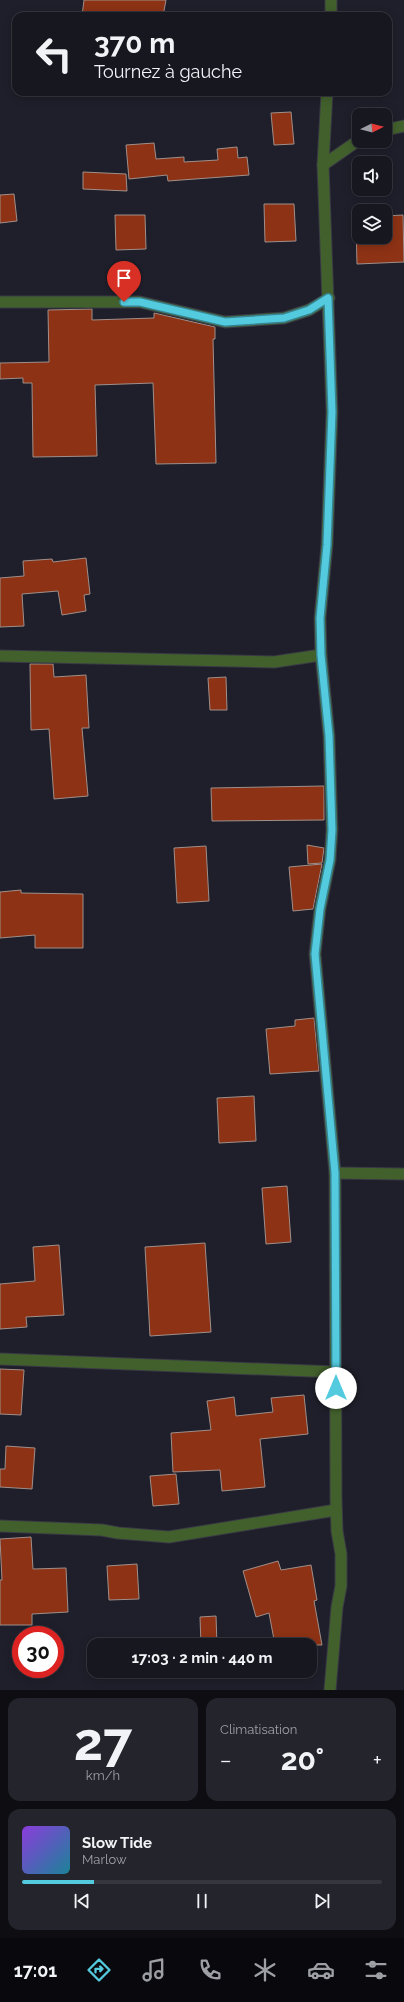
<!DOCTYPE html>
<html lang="fr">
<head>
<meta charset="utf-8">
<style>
  body { margin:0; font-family:Raleway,sans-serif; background:#24242d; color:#f1f3f6; height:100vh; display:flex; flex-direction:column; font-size:15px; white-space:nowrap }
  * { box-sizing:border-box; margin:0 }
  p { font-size:13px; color:#9e9fa5 }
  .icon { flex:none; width:22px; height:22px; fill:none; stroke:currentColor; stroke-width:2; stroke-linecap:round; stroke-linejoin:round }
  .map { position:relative; height:1690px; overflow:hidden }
  .panel { display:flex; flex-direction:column; gap:8px; padding:8px; background:#0d0d12; flex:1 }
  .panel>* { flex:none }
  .top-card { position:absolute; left:12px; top:12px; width:380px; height:84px; border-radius:12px; box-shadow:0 2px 10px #0003,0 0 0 1px #36363e; background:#171720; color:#f1f3f6; overflow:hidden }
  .needle { width:26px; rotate:84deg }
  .buttons { position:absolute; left:352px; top:108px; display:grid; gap:8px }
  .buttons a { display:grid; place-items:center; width:40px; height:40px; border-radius:8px; background:#171720; box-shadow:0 2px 10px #0003,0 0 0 1px #36363e; font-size:20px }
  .speed { position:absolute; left:12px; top:1626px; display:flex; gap:8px; font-size:20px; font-weight:700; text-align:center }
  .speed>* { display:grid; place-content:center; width:52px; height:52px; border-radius:50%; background:#171720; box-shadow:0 2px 10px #0003,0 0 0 1px #36363e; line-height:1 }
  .speed .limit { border:6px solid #d22; background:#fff; color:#111 }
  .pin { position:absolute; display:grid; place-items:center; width:34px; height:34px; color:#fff; margin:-41px -17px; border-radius:50% 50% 50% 0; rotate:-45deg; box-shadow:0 0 4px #0007 }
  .pin .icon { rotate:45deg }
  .me { position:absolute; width:44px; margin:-22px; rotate:0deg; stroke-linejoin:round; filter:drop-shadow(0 0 3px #0008) }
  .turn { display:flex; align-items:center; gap:14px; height:84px; padding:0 16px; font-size:18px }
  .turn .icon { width:52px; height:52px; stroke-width:2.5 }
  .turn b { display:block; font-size:28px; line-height:34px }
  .big { font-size:30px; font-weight:700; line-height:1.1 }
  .panel .card { flex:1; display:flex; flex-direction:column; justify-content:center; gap:6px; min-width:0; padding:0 14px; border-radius:12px; background:#24242d }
  .panel .dial { align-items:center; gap:0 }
  .dial b { font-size:52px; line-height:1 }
  .song { display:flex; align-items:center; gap:12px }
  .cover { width:48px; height:48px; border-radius:6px; background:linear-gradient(135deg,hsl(270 70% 55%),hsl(190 70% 35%)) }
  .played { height:4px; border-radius:2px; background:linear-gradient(90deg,#54cade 20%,#36363e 20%) }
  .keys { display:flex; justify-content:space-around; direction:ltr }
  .heat { display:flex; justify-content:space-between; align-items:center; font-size:22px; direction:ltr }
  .panel .tiles { flex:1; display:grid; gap:8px; grid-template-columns:1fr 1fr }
  .card:last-child { grid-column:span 2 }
  .trip { position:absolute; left:87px; top:1638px; width:230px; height:40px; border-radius:12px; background:#171720; box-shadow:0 2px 10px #0003,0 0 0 1px #36363e; font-weight:700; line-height:40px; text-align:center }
  .menu { display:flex; height:64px; justify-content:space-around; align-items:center; background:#09090d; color:#9e9fa5 }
  .menu .icon { width:28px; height:28px }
  .menu .active { color:#54cade }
  .menu b { font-size:18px; color:#f1f3f6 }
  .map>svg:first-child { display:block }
  .building { fill:#8d3215; stroke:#a08f89 }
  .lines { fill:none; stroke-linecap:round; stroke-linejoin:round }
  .minor-casing { stroke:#3a3a46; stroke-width:13 }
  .minor { stroke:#42602c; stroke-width:11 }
  .route-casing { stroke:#378390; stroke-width:10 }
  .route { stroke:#54cade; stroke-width:7 }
</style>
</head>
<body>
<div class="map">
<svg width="404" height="1690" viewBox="0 0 404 1690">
  <rect width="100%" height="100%" fill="#1f1f2b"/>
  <g class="building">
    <polygon points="84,0 166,0 163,16 82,16"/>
    <polygon points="291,112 294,144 274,145 271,113"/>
    <polygon points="154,143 156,159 184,157 184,162 218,160 217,149 237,147 238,158 247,157 249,175 168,181 167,175 129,179 126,145"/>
    <polygon points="83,172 126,174 127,191 83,189"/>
    <polygon points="14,194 17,221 0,223 0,195"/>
    <polygon points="264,204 294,204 296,241 265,242"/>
    <polygon points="115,215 145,215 146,249 116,250"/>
    <polygon points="403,215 404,262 357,264 356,226 359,226 359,237 385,237 385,216"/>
    <polygon points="92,309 92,320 154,318 154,313 215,327 215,339 213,339 216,463 156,464 153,383 95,385 97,456 33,457 32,383 23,383 23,378 0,379 0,363 49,362 48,310"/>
    <polygon points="86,558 90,594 84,595 86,611 62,615 58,591 22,594 24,626 0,627 0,578 24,576 23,561 52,559 53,562"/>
    <polygon points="30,664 53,664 54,677 86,675 89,728 82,728 88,796 54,799 49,729 31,730"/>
    <polygon points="226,677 227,710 210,710 208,678"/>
    <polygon points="324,786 324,820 212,821 211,788"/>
    <polygon points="307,845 324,848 322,863 308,864"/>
    <polygon points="206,846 209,901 177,903 174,848"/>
    <polygon points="322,864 313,909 293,911 289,867"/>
    <polygon points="21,890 21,893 83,894 83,948 35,948 35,935 0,938 0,892"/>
    <polygon points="314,1018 319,1071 270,1074 266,1029 295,1026 295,1020"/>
    <polygon points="254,1096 256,1141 219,1143 217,1098"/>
    <polygon points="287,1186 291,1242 266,1244 262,1188"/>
    <polygon points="205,1243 211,1332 150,1336 145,1247"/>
    <polygon points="59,1245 64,1315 26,1317 27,1327 0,1329 0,1284 35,1281 33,1247"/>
    <polygon points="0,1369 24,1370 21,1415 0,1414"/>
    <polygon points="304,1395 308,1434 260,1439 265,1487 222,1491 220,1470 173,1472 171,1433 211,1430 207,1401 234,1397 236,1416 273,1412 271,1398"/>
    <polygon points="6,1446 35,1448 32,1489 0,1487 0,1469 5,1469"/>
    <polygon points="176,1474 179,1504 153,1506 150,1476"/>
    <polygon points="31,1537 33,1569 66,1568 68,1612 32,1614 32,1625 0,1625 0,1580 2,1580 0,1539"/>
    <polygon points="278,1561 281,1570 311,1565 317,1600 314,1601 322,1645 275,1645 269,1613 256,1617 243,1571"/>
    <polygon points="137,1564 139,1599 109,1600 107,1566"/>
    <polygon points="216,1616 217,1645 201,1645 200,1617"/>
  </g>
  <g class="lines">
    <defs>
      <g id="minor">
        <polyline points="331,16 331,0"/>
        <polyline points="327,92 323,165 332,412 327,545 320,618 321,655 329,736 332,830 330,860 320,909 315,954 335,1173 336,1499 337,1531 341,1554 341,1586 337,1607 330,1690"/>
        <polyline points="385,130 404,126"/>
        <polyline points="323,165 359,140"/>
        <polyline points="0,302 140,302 225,322 284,318 309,310 329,298"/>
        <polyline points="0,656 274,662 321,655"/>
        <polyline points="335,1173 404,1174"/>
        <polyline points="0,1359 336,1372"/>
        <polyline points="0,1526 102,1530 118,1533 169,1537 336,1510"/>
      </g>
    </defs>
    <use href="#minor" class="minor-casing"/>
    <use href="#minor" class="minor"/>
  </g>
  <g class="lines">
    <defs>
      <polyline id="route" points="124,302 140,302 225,322 284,318 309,310 328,298 332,412 327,545 320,618 321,655 329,736 332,830 330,860 320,909 315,954 335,1173 336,1388"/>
    </defs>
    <use href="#route" class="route-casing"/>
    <use href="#route" class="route"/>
  </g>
</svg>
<div class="buttons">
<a><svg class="needle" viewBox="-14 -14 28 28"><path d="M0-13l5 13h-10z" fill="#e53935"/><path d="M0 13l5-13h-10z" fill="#9e9fa5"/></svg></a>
<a><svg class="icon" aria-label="sound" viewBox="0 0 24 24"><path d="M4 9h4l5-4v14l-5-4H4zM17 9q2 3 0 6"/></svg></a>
<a><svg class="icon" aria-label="layers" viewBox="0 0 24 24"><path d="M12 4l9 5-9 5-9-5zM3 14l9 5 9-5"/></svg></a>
</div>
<div class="speed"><div class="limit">30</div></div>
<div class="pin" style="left:124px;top:302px;background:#d93025"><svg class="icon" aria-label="arrive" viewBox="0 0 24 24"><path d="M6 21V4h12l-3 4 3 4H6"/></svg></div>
<svg class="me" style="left:336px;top:1388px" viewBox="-20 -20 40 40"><circle r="19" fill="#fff"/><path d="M0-13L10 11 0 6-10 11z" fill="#54cade"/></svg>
<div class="trip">17:03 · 2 min · 440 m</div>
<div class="top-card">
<div class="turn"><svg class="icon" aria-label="left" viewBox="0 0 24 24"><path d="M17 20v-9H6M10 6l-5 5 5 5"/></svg><div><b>370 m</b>Tournez à gauche</div></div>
</div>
</div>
<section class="panel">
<div class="tiles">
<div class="card dial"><b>27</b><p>km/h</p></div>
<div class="card"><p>Climatisation</p>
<div class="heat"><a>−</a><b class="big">20°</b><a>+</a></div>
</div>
<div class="card">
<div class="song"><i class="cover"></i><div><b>Slow Tide</b><p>Marlow</p></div></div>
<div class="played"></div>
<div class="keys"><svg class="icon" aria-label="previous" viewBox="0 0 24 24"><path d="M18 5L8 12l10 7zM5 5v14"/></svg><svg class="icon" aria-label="pause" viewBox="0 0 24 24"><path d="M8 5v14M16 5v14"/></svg><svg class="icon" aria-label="next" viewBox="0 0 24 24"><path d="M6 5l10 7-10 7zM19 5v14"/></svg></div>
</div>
</div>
</section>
<nav class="menu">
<b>17:01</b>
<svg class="icon active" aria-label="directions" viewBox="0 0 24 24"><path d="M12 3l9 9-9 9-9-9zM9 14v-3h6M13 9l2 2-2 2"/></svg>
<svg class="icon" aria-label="music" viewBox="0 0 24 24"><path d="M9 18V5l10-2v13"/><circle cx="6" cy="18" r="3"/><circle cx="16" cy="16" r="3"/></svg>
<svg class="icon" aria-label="phone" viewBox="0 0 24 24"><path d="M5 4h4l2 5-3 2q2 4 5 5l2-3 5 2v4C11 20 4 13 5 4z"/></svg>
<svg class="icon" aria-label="climate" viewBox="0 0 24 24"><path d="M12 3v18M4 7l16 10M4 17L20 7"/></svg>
<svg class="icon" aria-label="car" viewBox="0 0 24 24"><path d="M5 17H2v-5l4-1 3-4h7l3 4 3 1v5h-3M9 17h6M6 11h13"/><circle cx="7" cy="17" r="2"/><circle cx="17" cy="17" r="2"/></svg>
<svg class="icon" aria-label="filters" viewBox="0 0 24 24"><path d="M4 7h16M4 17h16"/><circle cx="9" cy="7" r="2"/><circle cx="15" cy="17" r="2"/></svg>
</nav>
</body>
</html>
